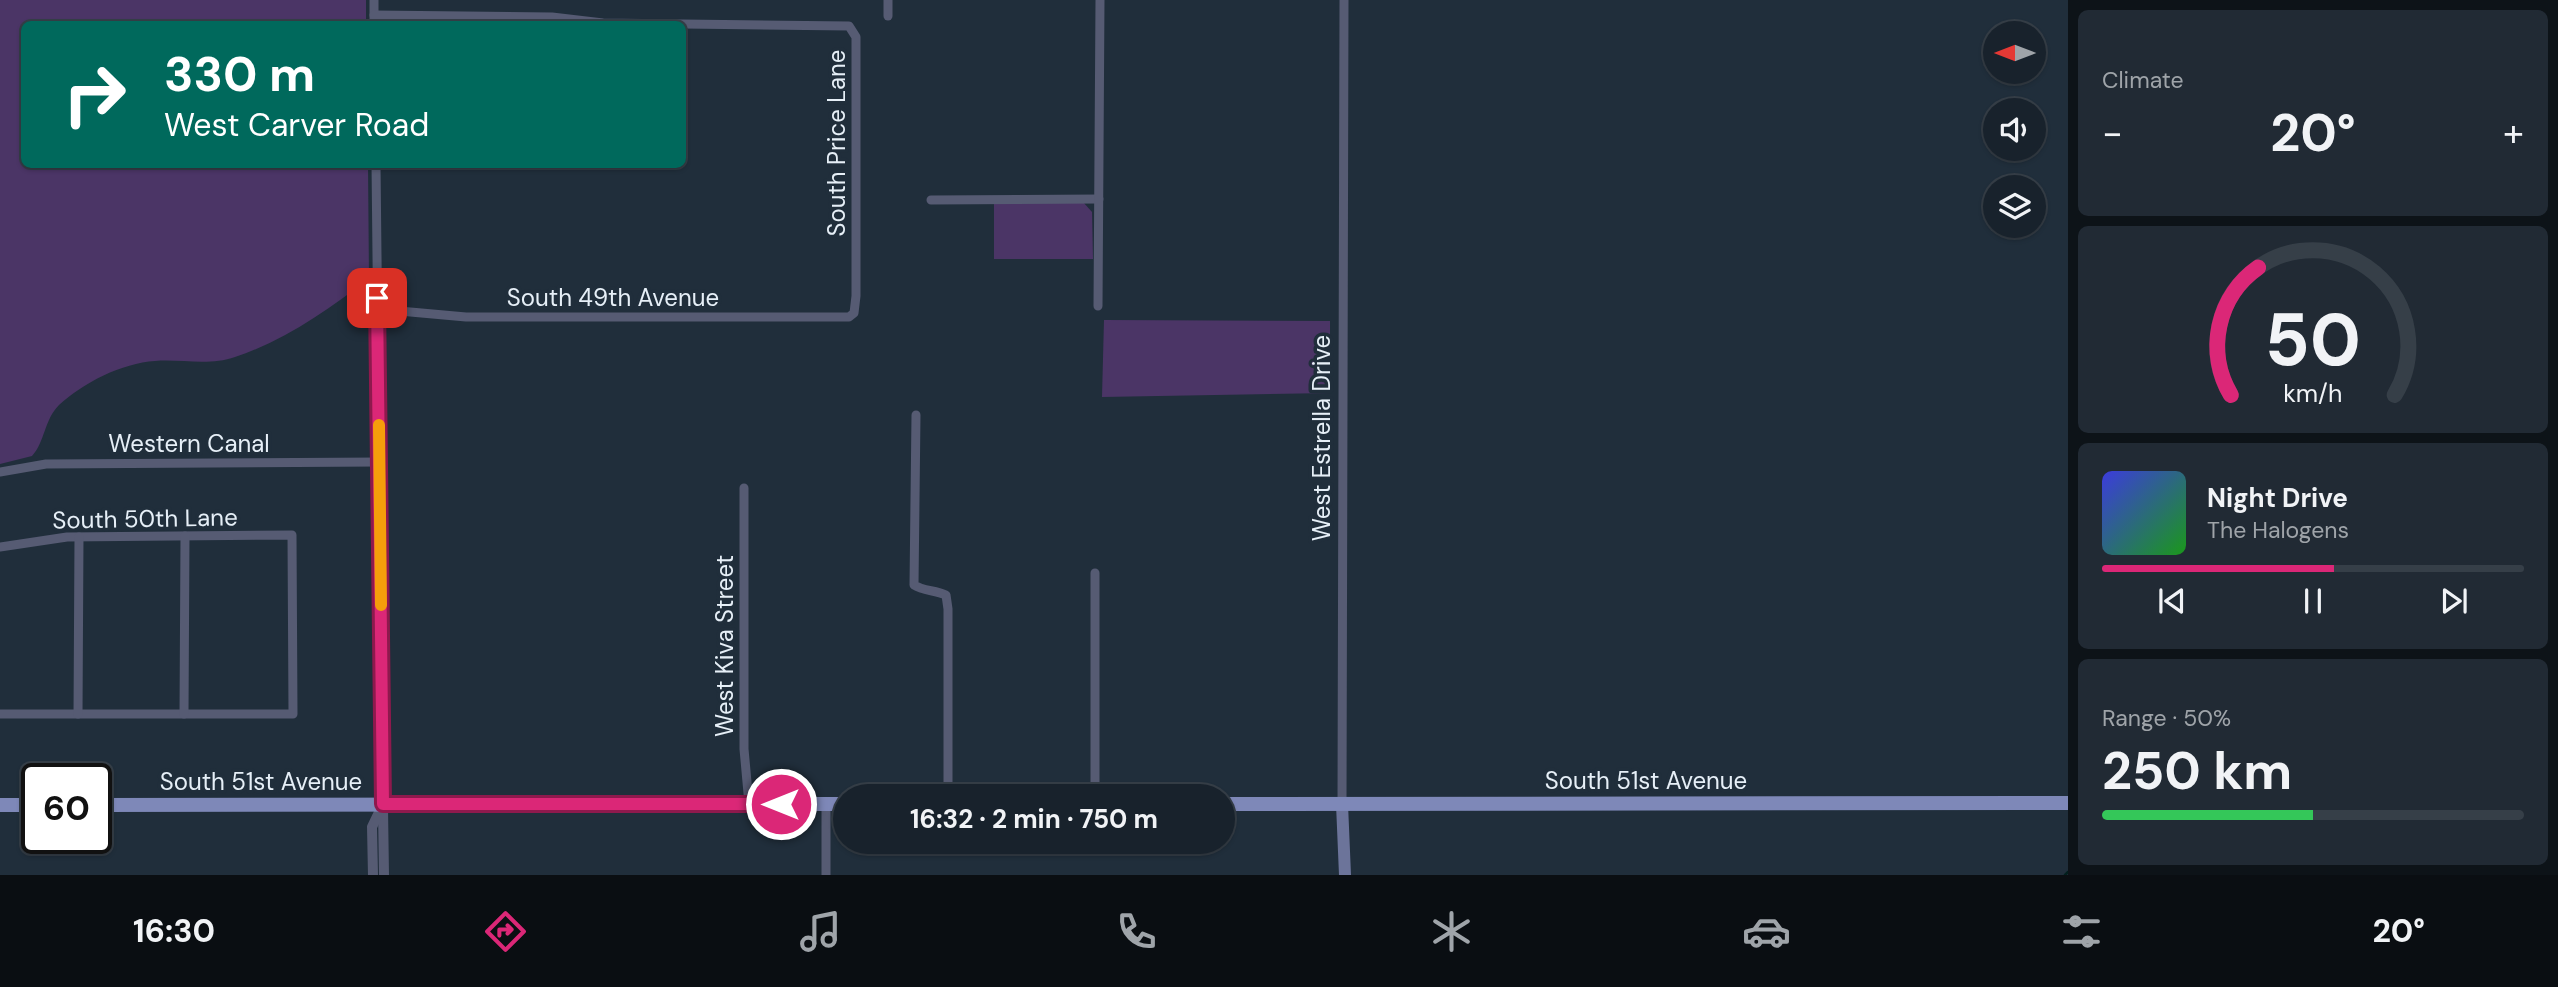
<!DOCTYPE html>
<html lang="en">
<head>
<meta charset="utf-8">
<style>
  body { margin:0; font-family:"DM Sans",sans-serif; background:#212a34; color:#f1f3f6; height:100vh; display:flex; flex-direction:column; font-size:26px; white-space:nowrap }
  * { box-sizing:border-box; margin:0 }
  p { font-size:23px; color:#9fa4a9 }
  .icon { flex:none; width:38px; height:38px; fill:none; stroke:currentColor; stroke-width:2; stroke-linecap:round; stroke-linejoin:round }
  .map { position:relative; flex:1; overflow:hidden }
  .details { display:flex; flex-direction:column; gap:10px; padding:10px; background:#0d1318; width:490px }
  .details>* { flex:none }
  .guide { position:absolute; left:21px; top:21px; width:665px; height:147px; border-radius:10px; box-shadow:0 2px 5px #0004,0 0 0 2px #363f48; background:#00695c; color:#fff; overflow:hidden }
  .needle { width:46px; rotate:270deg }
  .buttons { position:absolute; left:1983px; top:21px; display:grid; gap:14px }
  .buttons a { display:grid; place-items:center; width:63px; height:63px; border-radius:50%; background:#18222c; box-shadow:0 2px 5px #0004,0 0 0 2px #363f48; font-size:35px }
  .speed { position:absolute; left:21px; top:763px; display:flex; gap:14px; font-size:35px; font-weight:700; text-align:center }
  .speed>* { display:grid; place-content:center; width:91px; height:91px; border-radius:50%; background:#18222c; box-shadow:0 2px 5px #0004,0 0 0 2px #363f48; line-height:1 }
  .speed .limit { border:4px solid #111; border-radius:10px; background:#fff; color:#111 }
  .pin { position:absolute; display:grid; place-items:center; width:60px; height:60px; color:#fff; margin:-30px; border-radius:14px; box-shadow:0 4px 10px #0006 }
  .me { position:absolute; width:77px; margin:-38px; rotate:270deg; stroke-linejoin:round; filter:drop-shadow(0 0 5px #0008) }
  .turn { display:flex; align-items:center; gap:24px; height:147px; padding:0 28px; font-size:32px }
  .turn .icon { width:91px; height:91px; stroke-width:2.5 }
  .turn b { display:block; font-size:49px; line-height:60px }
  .big { font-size:52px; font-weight:700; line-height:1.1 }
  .details .card { flex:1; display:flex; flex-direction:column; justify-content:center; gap:10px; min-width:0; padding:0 24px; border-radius:10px; background:#212a34 }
  .details .dial { align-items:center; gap:0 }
  .dial svg { height:182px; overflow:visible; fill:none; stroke:#363f48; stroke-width:7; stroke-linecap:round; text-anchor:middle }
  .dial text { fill:#f1f3f6; stroke:none }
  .song { display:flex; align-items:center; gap:21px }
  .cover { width:84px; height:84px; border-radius:10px; background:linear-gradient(135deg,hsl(240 70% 55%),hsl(120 70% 35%)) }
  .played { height:7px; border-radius:4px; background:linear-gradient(90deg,#db2777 55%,#363f48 55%) }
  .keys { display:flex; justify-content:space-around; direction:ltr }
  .heat { display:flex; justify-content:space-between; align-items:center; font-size:38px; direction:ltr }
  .charge { height:10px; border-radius:5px; background:linear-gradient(90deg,#34c759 50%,#363f48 0) }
  .trip { position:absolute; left:833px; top:784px; width:402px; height:70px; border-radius:35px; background:#18222c; box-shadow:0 2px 5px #0004,0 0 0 2px #363f48; font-weight:700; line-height:70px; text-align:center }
  .dock { display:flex; height:112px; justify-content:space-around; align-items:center; background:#0a0e12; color:#9fa4a9 }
  .dock .icon { width:49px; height:49px }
  .dock .current { color:#db2777 }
  .dock b { font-size:32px; color:#f1f3f6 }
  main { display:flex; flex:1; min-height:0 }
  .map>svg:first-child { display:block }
  .green { fill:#4b3566 }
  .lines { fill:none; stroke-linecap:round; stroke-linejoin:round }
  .stream { stroke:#021f1d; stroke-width:2.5 }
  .minor { stroke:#565b73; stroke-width:9 }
  .tertiary { stroke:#565b73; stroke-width:10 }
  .secondary { stroke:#6c749a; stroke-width:12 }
  .primary { stroke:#7e88b8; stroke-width:14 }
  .route-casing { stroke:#8e194d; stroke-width:18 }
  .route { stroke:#db2777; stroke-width:12 }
  .slow { stroke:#f59e0b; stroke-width:12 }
  .labels { text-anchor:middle; stroke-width:7; stroke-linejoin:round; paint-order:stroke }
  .street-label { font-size:24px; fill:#e6eff7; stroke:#202e3b }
</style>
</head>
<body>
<main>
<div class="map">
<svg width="2068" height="875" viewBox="0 0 2068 875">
  <rect width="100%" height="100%" fill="#202e3b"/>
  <g class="green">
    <path d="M 0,0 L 366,0 L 366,24 L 24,24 L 24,164 L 368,165 L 369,279 C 327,310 286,340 235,357 C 210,366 181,359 155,361 C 122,363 83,383 59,405 C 44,420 45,442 32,456 L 0,464 Z"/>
    <polygon points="1083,202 1092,212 1093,259 994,259 994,203"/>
    <polygon points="1104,320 1330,321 1330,393 1102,397"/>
  </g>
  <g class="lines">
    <polyline class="stream" points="2065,875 2068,872"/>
    <g class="minor">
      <polyline points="374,0 374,24"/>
      <polyline points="374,15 552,17 603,23 849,26 856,37 856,296 854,313 849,317 466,317 377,309"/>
      <polyline points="888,16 888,0"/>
      <polyline points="376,164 383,804"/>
      <polyline points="931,200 1099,199"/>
      <polyline points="1098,306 1100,0"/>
      <path d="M 916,415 L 914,585 C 923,591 935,590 946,595 L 948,609 L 948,796"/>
      <polyline points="0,472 46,464 379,462"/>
      <polyline points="744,488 744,749 749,804"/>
      <polyline points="0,547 67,537 292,535 293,714 0,714"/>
      <polyline points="1095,573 1095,796"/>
      <polyline points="78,714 79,537"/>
      <polyline points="184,714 185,536"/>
      <polyline points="826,804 826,875"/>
      <polyline points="1342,804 1344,0"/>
    </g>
    <g class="tertiary">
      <polyline points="383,808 384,875"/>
      <polyline points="373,875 372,827 383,804"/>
    </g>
    <polyline class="secondary" points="1342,804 1345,875"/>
    <g class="primary">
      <polyline points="1223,804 2068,803"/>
      <polyline points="0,805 37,805"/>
      <polyline points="96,805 845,804"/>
    </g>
  </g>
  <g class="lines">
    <defs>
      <polyline id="route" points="377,298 383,804 781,804"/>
    </defs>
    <use href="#route" class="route-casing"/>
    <use href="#route" class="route"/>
    <polyline class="slow" points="379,425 381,605"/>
  </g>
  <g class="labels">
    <g class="street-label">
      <text transform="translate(837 143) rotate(-90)" y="8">South Price Lane</text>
      <text x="613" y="306">South 49th Avenue</text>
      <text transform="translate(1322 438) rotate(-90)" y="8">West Estrella Drive</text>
      <text x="189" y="452">Western Canal</text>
      <text transform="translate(145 519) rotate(-1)" y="8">South 50th Lane</text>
      <text transform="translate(725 646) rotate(-90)" y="8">West Kiva Street</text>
      <text x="1646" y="789">South 51st Avenue</text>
      <text x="261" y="790">South 51st Avenue</text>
    </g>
  </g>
</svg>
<div class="buttons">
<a><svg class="needle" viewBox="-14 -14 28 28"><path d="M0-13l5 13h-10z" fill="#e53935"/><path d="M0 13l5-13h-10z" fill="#9fa4a9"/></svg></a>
<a><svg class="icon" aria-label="sound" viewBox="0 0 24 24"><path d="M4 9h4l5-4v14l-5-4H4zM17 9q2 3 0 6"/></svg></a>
<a><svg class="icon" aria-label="layers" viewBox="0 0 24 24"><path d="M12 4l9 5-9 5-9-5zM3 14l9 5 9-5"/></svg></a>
</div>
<div class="speed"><div class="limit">60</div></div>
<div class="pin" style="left:377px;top:298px;background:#d93025"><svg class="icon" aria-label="arrive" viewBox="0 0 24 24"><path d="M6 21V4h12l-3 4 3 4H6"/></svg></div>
<svg class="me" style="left:781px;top:804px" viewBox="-20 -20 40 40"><circle r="17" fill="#db2777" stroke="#fff" stroke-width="3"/><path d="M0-11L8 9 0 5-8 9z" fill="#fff"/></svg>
<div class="trip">16:32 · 2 min · 750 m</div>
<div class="guide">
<div class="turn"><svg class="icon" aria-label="right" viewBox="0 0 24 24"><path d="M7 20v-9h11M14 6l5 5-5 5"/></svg><div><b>330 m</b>West Carver Road</div></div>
</div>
</div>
<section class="details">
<div class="card"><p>Climate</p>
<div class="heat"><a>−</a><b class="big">20°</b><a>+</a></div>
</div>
<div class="card dial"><svg viewBox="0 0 100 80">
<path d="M14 69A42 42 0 1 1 86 69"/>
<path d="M14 69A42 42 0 0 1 26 13" stroke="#db2777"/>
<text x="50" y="56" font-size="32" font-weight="700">50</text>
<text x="50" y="72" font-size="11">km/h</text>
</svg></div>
<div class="card">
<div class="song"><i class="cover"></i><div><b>Night Drive</b><p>The Halogens</p></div></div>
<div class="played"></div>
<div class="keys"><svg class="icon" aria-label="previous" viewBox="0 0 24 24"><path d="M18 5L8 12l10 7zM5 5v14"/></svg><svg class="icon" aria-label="pause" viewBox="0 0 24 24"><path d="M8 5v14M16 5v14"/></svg><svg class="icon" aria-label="next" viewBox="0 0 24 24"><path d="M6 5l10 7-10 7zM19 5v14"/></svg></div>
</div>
<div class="card"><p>Range · 50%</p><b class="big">250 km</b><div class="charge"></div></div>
</section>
</main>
<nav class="dock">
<b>16:30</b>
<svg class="icon current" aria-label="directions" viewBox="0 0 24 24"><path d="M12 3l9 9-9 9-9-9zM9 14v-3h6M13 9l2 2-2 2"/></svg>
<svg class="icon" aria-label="music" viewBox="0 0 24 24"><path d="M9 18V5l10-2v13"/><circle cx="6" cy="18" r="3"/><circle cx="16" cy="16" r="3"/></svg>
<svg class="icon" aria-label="phone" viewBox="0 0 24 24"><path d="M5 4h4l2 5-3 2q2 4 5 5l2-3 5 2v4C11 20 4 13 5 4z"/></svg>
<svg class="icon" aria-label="climate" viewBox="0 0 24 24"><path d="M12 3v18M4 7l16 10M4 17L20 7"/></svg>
<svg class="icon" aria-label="car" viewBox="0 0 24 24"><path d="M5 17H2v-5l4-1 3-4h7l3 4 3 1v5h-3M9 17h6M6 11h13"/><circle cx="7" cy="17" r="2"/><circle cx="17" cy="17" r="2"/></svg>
<svg class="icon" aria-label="filters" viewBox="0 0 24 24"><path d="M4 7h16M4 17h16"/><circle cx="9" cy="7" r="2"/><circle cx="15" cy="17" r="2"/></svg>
<b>20°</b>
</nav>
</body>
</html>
